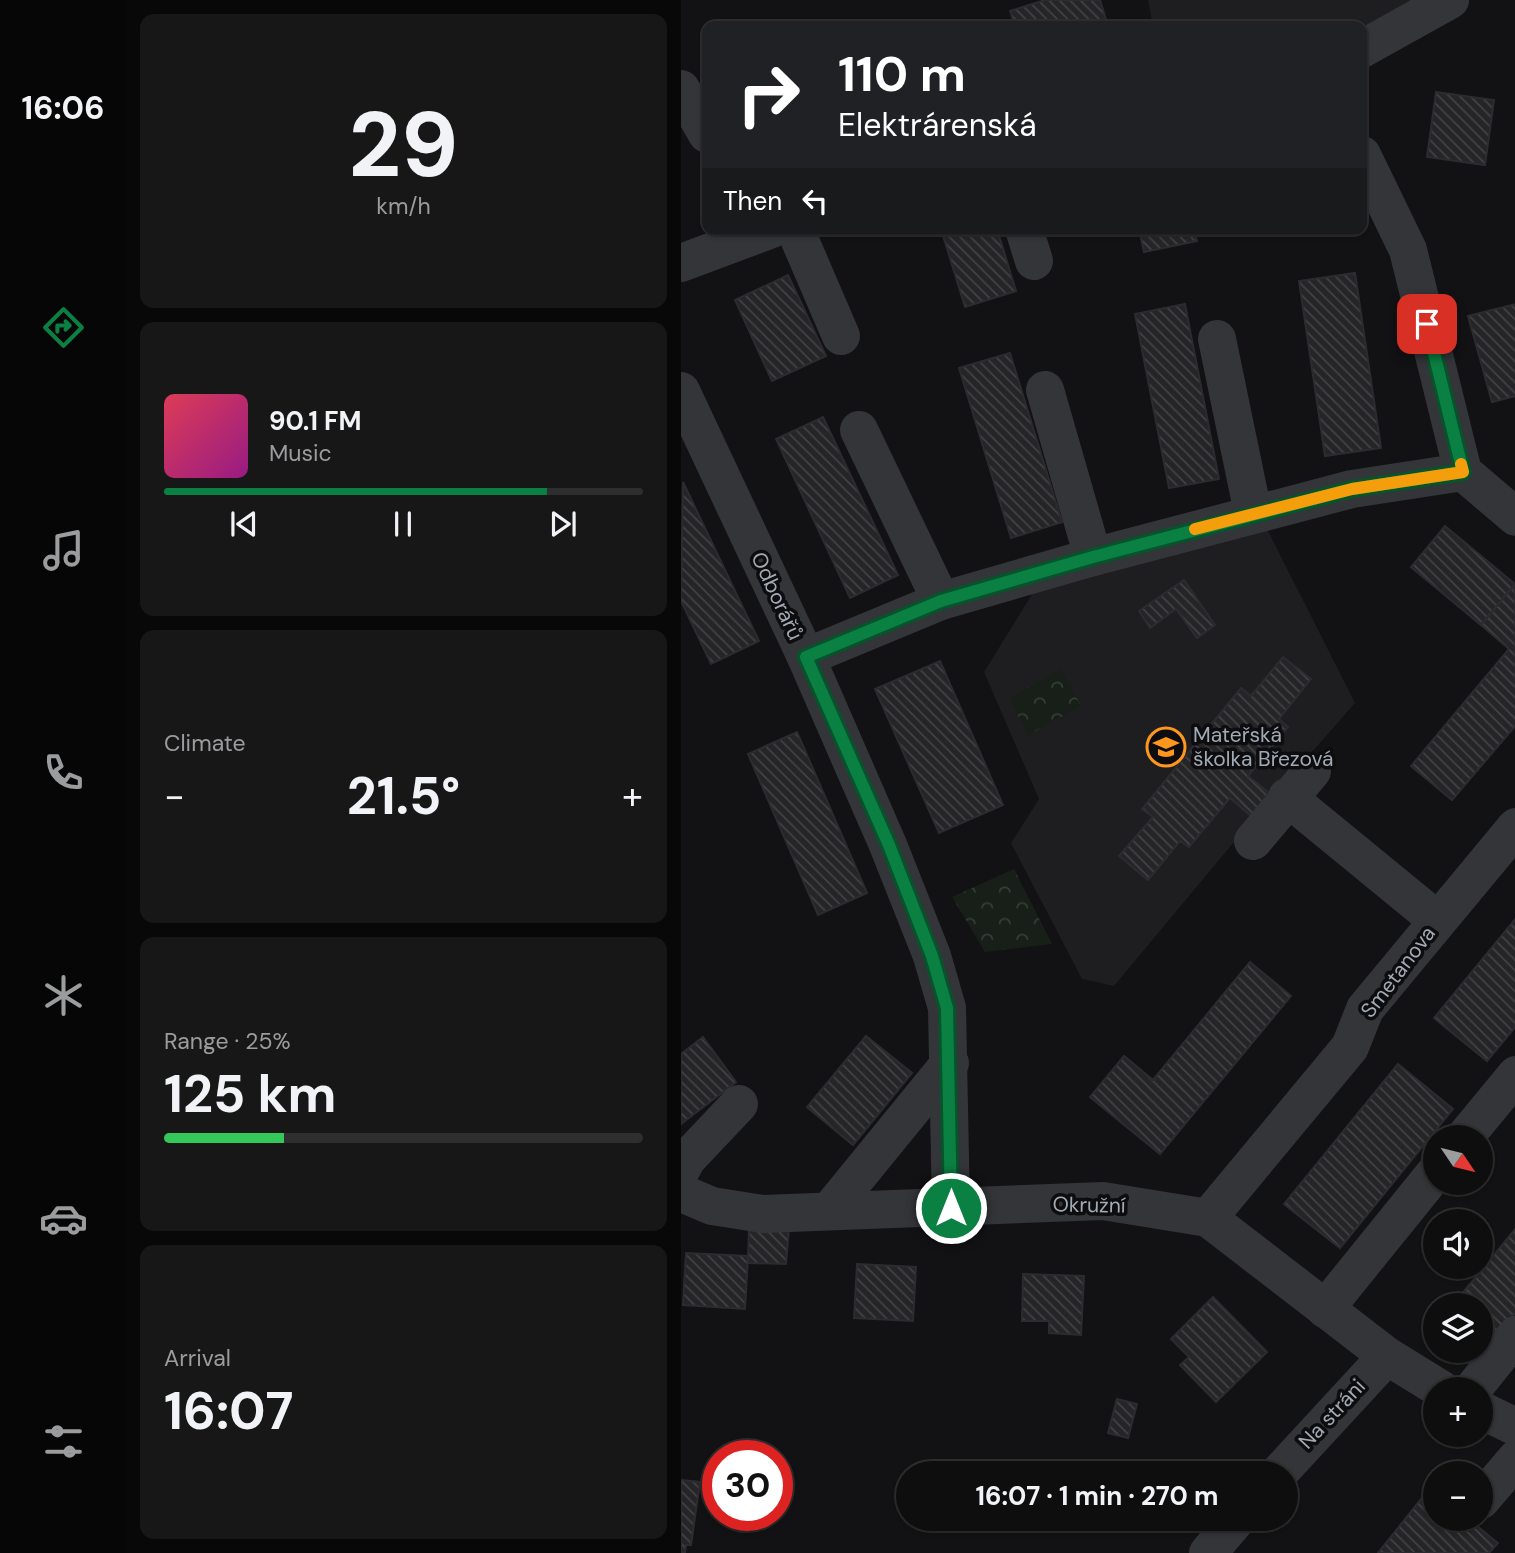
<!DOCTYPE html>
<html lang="en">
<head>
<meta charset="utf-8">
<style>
  body { margin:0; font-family:"DM Sans",sans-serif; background:#171718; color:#f1f3f6; height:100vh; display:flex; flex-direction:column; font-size:26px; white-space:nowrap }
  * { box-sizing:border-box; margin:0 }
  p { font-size:23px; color:#9b9c9e }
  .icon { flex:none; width:38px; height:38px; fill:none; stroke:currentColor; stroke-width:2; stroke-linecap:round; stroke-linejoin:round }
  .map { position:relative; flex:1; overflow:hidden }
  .drawer { display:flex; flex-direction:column; gap:14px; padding:14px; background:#080808; width:555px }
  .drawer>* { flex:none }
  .hud { position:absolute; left:21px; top:21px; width:665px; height:214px; border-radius:14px; box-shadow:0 2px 5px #0004,0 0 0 2px #2e2e2f; background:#202124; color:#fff; overflow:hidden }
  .needle { width:46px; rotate:125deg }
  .buttons { position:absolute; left:742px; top:1125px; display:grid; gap:14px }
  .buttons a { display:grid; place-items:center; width:70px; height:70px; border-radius:50%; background:#0e0e0f; box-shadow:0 2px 5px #0004,0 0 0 2px #2e2e2f; font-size:35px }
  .speed { position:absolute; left:21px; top:1440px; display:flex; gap:14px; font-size:35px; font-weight:700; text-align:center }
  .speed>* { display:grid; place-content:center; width:91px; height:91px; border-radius:50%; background:#0e0e0f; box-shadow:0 2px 5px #0004,0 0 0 2px #2e2e2f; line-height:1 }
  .speed .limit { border:10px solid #d22; background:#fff; color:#111 }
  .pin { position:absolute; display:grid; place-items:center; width:60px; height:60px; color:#fff; margin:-30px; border-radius:14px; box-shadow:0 4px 10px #0006 }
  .me { position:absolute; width:77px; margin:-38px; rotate:0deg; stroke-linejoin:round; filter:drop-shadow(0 0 5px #0008) }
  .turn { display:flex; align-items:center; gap:24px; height:147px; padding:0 21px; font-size:32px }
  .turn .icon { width:91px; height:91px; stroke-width:2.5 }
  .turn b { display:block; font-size:49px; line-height:60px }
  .then { display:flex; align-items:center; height:66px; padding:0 21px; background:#0003; gap:14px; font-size:26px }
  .big { font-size:52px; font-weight:700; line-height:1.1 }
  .drawer .card { flex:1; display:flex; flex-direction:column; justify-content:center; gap:10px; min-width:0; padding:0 24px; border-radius:14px; background:#171718 }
  .drawer .dial { align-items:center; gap:0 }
  .dial b { font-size:91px; line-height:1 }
  .song { display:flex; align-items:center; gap:21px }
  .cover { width:84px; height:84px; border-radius:10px; background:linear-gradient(135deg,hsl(350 70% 55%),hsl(310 70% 35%)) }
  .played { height:7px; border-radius:4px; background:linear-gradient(90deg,#0b8043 80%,#2e2e2f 80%) }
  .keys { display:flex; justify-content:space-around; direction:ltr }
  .heat { display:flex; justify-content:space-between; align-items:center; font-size:38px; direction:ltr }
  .charge { height:10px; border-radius:5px; background:linear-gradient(90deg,#34c759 25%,#2e2e2f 0) }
  .trip { position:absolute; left:215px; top:1461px; width:402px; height:70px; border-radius:35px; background:#0e0e0f; box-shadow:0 2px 5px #0004,0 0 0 2px #2e2e2f; font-weight:700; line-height:70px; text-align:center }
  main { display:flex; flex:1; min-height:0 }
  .tab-bar { display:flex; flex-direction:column; width:126px; justify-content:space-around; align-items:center; background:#060606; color:#9b9c9e }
  .tab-bar .icon { width:49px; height:49px }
  .tab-bar .active { color:#0b8043 }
  .tab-bar b { font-size:32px; color:#f1f3f6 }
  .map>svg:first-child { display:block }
  .built { fill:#1e1e21 }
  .park { fill:url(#park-crowns) }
  .building { fill:url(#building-back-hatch); stroke:#2c2c30; stroke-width:2 }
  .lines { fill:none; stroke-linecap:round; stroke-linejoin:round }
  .minor { stroke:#333539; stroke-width:38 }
  .route-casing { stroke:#07532c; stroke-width:18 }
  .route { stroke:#0b8043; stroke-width:12 }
  .slow { stroke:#f59e0b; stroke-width:12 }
  .labels { text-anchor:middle; stroke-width:7; stroke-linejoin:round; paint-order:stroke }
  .street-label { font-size:21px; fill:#a2abb5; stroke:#0d0d0f }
  .poi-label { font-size:21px; fill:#a2abb5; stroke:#0d0d0f; text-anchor:start }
</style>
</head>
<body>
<main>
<nav class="tab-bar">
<b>16:06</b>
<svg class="icon active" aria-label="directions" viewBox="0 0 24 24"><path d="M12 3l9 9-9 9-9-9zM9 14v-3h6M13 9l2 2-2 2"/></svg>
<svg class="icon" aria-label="music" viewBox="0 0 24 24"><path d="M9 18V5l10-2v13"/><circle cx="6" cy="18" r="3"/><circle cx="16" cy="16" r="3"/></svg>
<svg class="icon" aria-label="phone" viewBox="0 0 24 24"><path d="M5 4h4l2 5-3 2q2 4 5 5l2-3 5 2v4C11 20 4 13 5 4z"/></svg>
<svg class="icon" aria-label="climate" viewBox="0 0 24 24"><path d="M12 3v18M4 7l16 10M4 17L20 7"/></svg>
<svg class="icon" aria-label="car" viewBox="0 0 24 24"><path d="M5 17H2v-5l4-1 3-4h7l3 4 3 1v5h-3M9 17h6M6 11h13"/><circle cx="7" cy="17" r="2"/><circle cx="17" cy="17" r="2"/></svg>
<svg class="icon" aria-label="filters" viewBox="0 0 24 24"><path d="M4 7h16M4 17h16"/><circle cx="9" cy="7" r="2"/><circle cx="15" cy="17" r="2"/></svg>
</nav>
<section class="drawer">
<div class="card dial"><b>29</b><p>km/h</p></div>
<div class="card">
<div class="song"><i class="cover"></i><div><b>90.1 FM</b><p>Music</p></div></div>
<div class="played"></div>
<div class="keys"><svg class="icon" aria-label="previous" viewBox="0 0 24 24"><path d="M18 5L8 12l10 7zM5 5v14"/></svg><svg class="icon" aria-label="pause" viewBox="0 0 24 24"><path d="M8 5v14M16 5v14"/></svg><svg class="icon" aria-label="next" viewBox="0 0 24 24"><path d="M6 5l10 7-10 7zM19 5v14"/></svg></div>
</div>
<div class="card"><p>Climate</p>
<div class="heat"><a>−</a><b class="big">21.5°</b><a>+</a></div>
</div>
<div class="card"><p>Range · 25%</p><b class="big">125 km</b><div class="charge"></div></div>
<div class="card"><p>Arrival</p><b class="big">16:07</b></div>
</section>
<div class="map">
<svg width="835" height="1553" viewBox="0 0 835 1553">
  <defs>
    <pattern id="park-crowns" width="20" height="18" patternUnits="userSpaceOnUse" patternTransform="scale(1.75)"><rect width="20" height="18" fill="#181f18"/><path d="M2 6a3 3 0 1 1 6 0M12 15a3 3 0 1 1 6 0" fill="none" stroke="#363d37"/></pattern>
    <pattern id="building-back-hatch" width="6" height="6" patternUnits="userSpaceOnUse" patternTransform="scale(1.75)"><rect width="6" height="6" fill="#252528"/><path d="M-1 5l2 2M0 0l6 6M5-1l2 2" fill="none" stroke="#424245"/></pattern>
  </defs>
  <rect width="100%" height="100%" fill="#121214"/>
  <g class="built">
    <polygon points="467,0 737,0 681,32 681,26 472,26"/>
    <polygon points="583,523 674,703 573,818 433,986 401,979 330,843 358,799 303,672 358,583"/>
  </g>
  <g class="park">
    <polygon points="380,669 400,706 347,735 328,698"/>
    <polygon points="333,869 371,944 304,952 271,897"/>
  </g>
  <g class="building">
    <polygon points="364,0 419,0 427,26 334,26 329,11"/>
    <polygon points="755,92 813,100 804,165 746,157"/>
    <polygon points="260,229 316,229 335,291 284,307"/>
    <polygon points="458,229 513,229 516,241 463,252"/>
    <polygon points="674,273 700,448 644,456 618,281"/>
    <polygon points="107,275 145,356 91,381 54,300"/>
    <polygon points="504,304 538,479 488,488 454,314"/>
    <polygon points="835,304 835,396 811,402 787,316"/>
    <polygon points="329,353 381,522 330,538 278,368"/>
    <polygon points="142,417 217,575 169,598 95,439"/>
    <polygon points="2,482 78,641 30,664 0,601"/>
    <polygon points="764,526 834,584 800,625 730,567"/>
    <polygon points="503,580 534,625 516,638 495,609 469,628 458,611"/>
    <polygon points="834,584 835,725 771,800 730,766 828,649 800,625"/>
    <polygon points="602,657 630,679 598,719 607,727 567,776 588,793 570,816 549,798 508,847 499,841 467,880 438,856 472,817 461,809 560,688 570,696"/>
    <polygon points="259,661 322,805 258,833 194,689"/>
    <polygon points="116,732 186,893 137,915 67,754"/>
    <polygon points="835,918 835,1026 806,1061 753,1018"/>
    <polygon points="569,962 610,996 479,1154 409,1097 443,1056 472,1080"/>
    <polygon points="185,1036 231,1073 172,1145 126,1107"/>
    <polygon points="22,1037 55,1082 0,1124 0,1054"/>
    <polygon points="717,1064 772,1109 659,1248 603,1204"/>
    <polygon points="68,1226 108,1228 105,1264 67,1263"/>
    <polygon points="835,1228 835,1312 817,1333 800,1319 800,1306 783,1306 776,1300"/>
    <polygon points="5,1253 67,1256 64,1309 2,1305"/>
    <polygon points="176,1264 235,1267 232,1321 173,1318"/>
    <polygon points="342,1274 403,1276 400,1335 368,1333 368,1321 341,1321"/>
    <polygon points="532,1297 586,1352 535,1402 499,1365 508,1357 490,1339"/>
    <polygon points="436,1399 456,1404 447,1438 427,1433"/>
    <polygon points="0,1480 19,1482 10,1545 5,1545 4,1553 0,1553"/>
    <polygon points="752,1484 754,1519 796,1519 799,1521 796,1526 817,1543 808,1553 697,1553"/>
  </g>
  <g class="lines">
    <g class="minor">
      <polyline points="681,49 769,0"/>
      <polyline points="0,89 26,134"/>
      <polyline points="681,155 727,250 782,472 835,517"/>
      <polyline points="114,229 160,336"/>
      <polyline points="343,229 353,261"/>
      <polyline points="0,263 91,229"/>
      <polyline points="536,339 572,513"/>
      <polyline points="364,390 412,557"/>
      <polyline points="0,391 125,657 207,845 251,956 266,1008 270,1208"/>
      <polyline points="178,430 260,601"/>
      <polyline points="125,657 260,601 412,557 671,489 782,472"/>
      <polyline points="606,797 756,920"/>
      <polyline points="572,841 631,771"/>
      <polyline points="783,1138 835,1075"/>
      <polyline points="0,1170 6,1159 58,1104"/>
      <polyline points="0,1193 31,1206 82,1214 422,1201 527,1218 706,1356 761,1390"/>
      <polyline points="149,1210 269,1063"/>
      <polyline points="527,1218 669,1047 684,1009 835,827"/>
      <polyline points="644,1309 754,1173"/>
      <polyline points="791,1390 835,1335"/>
      <polyline points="800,1410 835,1427"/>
      <polyline points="597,1474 706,1356"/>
      <polyline points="800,1500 835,1459"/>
      <polyline points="527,1553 556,1519"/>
    </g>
  </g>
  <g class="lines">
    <defs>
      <polyline id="route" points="270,1208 266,1008 251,956 208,845 125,657 260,601 412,557 671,489 782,472 746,324"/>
    </defs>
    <use href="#route" class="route-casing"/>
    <use href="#route" class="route"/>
    <polyline class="slow" points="514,529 671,489 782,472 780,464"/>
  </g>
  <defs>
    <symbol id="school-ring" viewBox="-11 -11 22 22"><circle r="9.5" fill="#0d0d0f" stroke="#ff971f" stroke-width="1.5"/><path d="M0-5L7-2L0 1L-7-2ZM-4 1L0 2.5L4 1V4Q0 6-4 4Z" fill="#ff971f"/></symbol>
  </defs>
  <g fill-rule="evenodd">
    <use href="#school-ring" x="463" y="725" width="44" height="44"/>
  </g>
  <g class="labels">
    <g class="street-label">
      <text transform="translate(96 596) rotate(65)" y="7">Odborářů</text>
      <text transform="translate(717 972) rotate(-53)" y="7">Smetanova</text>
      <text transform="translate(408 1205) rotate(1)" y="7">Okružní</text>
      <text transform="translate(651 1414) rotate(-47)" y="7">Na stráni</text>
    </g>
    <g class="poi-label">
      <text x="512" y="742">Mateřská<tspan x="512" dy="24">školka Březová</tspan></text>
    </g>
  </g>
</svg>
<div class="buttons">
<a><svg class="needle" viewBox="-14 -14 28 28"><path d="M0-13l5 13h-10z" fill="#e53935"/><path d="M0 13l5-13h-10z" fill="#9b9c9e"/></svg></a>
<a><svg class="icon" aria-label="sound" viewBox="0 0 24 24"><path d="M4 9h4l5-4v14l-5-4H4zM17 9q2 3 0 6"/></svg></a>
<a><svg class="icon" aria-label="layers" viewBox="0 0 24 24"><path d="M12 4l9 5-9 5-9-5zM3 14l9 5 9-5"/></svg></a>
<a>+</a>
<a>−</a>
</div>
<div class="speed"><div class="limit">30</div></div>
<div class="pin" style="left:746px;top:324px;background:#d93025"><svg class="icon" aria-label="arrive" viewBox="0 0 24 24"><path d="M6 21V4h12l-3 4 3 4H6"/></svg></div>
<svg class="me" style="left:270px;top:1208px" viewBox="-20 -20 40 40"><circle r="17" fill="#0b8043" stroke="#fff" stroke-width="3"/><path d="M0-11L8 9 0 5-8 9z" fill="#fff"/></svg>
<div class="trip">16:07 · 1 min · 270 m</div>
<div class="hud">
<div class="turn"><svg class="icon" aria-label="right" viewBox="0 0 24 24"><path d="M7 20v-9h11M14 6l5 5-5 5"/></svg><div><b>110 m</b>Elektrárenská</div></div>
<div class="then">Then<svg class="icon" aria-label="left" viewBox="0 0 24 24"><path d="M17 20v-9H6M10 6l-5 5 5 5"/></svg></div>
</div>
</div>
</main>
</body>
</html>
